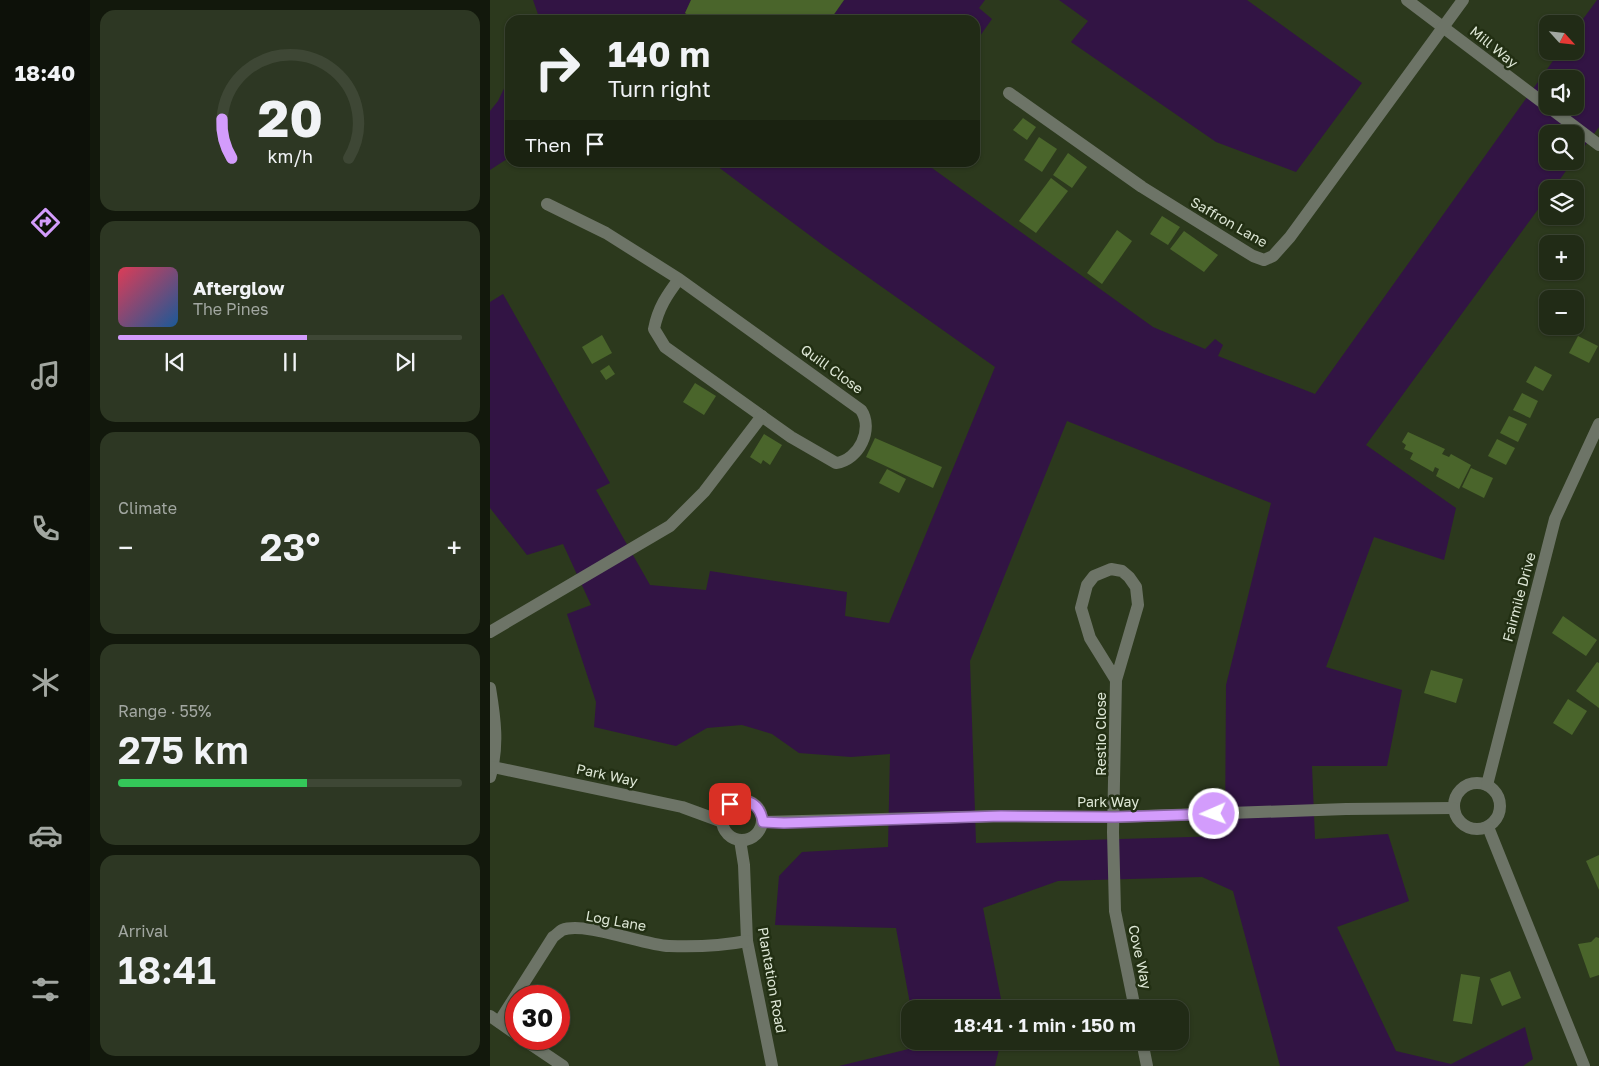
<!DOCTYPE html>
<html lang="en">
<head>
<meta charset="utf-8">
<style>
  body { margin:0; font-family:"Golos Text",sans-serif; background:#2d3723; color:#f1f3f6; height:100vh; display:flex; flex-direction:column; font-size:19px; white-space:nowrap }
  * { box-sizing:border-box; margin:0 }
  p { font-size:16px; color:#a2a7a1 }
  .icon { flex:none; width:28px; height:28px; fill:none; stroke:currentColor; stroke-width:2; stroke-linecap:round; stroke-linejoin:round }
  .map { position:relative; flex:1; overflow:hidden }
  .panel { display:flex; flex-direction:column; gap:10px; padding:10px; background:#12180c; width:400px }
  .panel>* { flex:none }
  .guide { position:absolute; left:15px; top:15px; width:475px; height:152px; border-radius:15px; box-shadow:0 1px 4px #0004,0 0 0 1px #3e4735; background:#212b16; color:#f1f3f6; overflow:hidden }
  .needle { width:32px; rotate:117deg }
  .tools { position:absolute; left:1049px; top:15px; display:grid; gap:10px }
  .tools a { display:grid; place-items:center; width:45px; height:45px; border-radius:10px; background:#212b16; box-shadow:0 1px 4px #0004,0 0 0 1px #3e4735; font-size:25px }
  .speed { position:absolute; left:15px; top:985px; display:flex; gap:10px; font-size:25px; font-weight:700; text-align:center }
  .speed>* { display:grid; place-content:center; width:65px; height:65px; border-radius:50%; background:#212b16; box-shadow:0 1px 4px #0004,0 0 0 1px #3e4735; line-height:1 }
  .speed .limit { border:8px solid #d22; background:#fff; color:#111 }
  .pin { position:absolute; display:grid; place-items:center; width:42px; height:42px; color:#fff; margin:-21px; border-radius:10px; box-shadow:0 2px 8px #0006 }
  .me { position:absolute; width:55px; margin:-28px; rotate:268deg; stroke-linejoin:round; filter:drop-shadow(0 0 4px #0008) }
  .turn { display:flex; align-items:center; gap:18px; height:105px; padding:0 20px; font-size:22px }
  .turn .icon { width:65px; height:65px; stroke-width:2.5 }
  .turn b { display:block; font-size:35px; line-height:42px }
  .then { display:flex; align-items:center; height:48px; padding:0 20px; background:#0003; gap:10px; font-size:19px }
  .big { font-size:38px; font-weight:600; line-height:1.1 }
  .panel .tile { flex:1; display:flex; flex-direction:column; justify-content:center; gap:8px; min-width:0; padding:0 18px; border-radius:15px; background:#2d3723 }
  .panel .dial { align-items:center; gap:0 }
  .dial svg { height:130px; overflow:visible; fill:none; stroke:#3e4735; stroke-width:7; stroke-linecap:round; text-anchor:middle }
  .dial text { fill:#f1f3f6; stroke:none }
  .song { display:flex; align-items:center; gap:15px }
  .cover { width:60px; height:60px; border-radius:8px; background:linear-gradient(135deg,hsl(350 70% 55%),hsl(210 70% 35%)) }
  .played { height:5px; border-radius:2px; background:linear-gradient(90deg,#d39cfc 55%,#3e4735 55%) }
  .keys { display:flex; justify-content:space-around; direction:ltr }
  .heat { display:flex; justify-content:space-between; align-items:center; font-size:28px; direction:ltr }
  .charge { height:8px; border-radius:4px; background:linear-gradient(90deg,#34c759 55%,#3e4735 0) }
  .trip { position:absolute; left:411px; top:1000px; width:288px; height:50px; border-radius:15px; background:#212b16; box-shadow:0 1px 4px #0004,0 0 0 1px #3e4735; font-weight:600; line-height:50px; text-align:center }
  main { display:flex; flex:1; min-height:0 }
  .tab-bar { display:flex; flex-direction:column; width:90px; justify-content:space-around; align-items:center; background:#0d1109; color:#a2a7a1 }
  .tab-bar .icon { width:35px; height:35px }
  .tab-bar .selected { color:#d39cfc }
  .tab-bar b { font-size:22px; color:#f1f3f6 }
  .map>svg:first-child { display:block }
  .water { fill:#321444; fill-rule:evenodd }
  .building { fill:#4a652b }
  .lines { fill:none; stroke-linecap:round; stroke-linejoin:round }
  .minor { stroke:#6d7467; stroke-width:12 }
  .route-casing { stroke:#8965a4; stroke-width:12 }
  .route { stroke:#d39cfc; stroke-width:9 }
  .labels { text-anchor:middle; stroke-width:5; stroke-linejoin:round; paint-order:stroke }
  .street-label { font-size:14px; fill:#dee7d6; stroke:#222f13 }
</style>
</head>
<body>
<main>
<nav class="tab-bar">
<b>18:40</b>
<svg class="icon selected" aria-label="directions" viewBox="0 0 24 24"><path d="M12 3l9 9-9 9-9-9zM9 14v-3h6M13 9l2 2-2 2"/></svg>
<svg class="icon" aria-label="music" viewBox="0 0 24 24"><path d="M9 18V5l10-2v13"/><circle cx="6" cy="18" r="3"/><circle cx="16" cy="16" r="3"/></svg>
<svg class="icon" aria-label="phone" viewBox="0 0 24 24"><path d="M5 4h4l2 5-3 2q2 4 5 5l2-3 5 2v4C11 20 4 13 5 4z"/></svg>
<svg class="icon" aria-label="climate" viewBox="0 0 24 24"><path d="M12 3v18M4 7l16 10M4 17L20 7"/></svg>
<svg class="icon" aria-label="car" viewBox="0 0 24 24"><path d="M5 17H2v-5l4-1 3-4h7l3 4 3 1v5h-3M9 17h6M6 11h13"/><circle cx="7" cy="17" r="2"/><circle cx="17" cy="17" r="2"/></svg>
<svg class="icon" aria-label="filters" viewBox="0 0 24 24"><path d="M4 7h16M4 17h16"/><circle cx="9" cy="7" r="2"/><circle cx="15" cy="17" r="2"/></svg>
</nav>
<section class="panel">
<div class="tile dial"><svg viewBox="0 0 100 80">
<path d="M14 69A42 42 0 1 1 86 69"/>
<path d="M14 69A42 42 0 0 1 8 45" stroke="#d39cfc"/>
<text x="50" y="56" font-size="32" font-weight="700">20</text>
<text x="50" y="72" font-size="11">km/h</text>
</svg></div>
<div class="tile">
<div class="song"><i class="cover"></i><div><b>Afterglow</b><p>The Pines</p></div></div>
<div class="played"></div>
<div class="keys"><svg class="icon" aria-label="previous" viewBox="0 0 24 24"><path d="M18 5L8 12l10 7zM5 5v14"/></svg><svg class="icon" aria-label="pause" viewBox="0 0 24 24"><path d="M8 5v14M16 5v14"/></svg><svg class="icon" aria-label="next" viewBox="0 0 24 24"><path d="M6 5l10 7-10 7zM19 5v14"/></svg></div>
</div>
<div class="tile"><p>Climate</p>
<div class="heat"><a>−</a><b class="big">23°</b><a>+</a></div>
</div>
<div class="tile"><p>Range · 55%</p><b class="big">275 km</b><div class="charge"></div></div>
<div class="tile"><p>Arrival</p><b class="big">18:41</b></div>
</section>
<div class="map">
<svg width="1109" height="1066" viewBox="0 0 1109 1066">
  <rect width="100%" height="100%" fill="#2c391d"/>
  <g class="water">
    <polygon points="43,0 201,0 195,13 205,20 50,20"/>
    <polygon points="354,0 495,0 489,8 502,19 485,43 485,20 340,20"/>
    <polygon points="569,0 757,0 872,83 806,172 726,142 581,42 598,21"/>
    <path d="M 1107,0 L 1109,0 L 1109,127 L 1085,159 L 1085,134 L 1058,134 L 1058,161 L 1083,161 L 1063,189 L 1058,189 L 1057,197 L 876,445 L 966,508 L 954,560 L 884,537 L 836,667 L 912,690 L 897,766 L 822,766 L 825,839 L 898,834 L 919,901 L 847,927 L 906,1051 L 961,1064 L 1035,1027 L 1043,1059 L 1033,1066 L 790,1066 L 743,891 L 712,877 L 568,881 L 493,908 L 513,1009 L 421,1009 L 406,928 L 285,925 L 289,876 L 312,852 L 398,847 L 400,754 L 361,757 L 309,753 L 282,734 L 252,725 L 217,728 L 186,746 L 104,727 L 106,702 L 77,614 L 101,605 L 73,544 L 37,555 L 0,508 L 0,302 L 13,294 L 120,483 L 106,490 L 160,585 L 216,590 L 220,571 L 357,592 L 355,616 L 399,623 L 505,367 L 334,246 L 223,163 L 435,163 L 663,327 L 715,349 L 725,339 L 733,345 L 728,356 L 825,394 L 1070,51 L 1085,51 L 1085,30 ZM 1058,79 L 1085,79 L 1085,106 L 1058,106 ZM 577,421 L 781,503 L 736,685 L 735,836 L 486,843 L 480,661 Z"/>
    <polygon points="20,76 20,157 0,170 0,111 8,101"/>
    <polygon points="427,1041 511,1041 505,1066 349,1066 427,1047"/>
  </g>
  <g class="building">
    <polygon points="201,0 354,0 340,20 205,20 195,13"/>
    <polygon points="533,118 546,127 537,140 523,130"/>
    <polygon points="549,137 567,149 552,172 534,160"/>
    <polygon points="578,153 597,167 582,188 563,175"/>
    <polygon points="561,178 578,191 546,233 529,221"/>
    <polygon points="672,216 690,227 678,245 660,234"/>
    <polygon points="627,230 642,241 612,284 597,273"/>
    <polygon points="694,231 728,255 714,272 680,249"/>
    <polygon points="112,335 122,353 102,364 92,347"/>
    <polygon points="1088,336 1108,346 1099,363 1079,353"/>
    <polygon points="119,365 125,374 116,380 110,371"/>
    <polygon points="1045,366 1062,375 1053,391 1036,382"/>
    <polygon points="205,383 226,396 214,415 193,402"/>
    <polygon points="1032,393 1048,401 1040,418 1023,410"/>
    <polygon points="1019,416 1037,424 1028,442 1010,433"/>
    <polygon points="918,432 955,449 952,454 959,457 961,454 981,465 969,489 946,476 949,469 945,467 943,472 920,459 923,453 914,449 916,445 912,442"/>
    <polygon points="274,434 292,445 280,465 273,460 271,464 260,457"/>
    <polygon points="385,438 452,467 443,488 376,457"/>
    <polygon points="1007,439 1025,448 1016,465 998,456"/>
    <polygon points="981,468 1003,478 994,498 972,487"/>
    <polygon points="397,469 416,479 409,493 389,483"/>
    <polygon points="1073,616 1107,640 1096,656 1062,633"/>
    <polygon points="1107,662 1109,663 1109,708 1086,691"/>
    <polygon points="941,670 973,679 966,703 934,693"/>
    <polygon points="1078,699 1097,711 1082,735 1063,723"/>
    <polygon points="1109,855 1109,890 1096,861"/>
    <polygon points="1106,937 1109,938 1109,975 1100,978 1088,944 1101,942"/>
    <polygon points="1020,971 1031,998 1012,1006 1000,979"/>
    <polygon points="971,974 990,977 982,1024 963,1021"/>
  </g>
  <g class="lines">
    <g class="minor">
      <polyline points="917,0 1109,145"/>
      <polyline points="519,93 652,187 763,256 774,260 783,256 800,237 973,0"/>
      <path d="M 57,204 L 116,233 L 189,279 L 371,410 C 384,429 369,460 346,463 L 301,437 L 175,347 L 164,329 C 168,308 177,295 189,279"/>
      <polyline points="0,632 180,526 214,492 272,416"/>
      <polyline points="626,680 600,638 591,608 597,585 604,576 621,569 632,571 639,577 646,587 648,605 626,680 623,832 625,911 645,1009"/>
      <path d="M 0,688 C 5,718 9,747 0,777"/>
      <polyline points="3,767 192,807 233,822"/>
      <circle cx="987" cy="806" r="23"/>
      <polyline points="997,785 1065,519 1109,424"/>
      <circle cx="252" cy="820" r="20"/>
      <polyline points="273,822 511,816 625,817 856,809 963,808"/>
      <polyline points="998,827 1094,1066"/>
      <polyline points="250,840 254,865 257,941 282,1066"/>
      <polyline points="0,1016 26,1034"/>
      <path d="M 9,1022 L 63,937 C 66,935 69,932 72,930 C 94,921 154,945 179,946 C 205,947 231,946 257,941"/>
      <polyline points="33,1039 73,1066"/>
      <polyline points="652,1041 657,1066"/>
    </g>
  </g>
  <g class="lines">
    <defs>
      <path id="route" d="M 240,804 C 257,796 270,804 273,822 L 294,823 L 511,816 L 625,817 L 724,814"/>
    </defs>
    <use href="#route" class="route-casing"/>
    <use href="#route" class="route"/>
  </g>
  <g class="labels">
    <g class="street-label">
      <text transform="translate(1004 47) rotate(39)" y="5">Mill Way</text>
      <text transform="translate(739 222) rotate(30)" y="5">Saffron Lane</text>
      <text transform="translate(342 369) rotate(36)" y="5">Quill Close</text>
      <text transform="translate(1029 597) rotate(-75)" y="5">Fairmile Drive</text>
      <text transform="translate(611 734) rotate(-90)" y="5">Restio Close</text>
      <text transform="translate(117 775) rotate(12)" y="5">Park Way</text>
      <text x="618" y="807">Park Way</text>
      <text transform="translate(126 921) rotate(10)" y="5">Log Lane</text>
      <text transform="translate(650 957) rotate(78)" y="5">Cove Way</text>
      <text transform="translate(282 980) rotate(80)" y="5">Plantation Road</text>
    </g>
  </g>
</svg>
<div class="tools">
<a><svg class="needle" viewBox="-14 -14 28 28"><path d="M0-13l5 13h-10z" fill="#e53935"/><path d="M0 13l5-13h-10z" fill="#a2a7a1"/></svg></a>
<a><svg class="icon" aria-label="sound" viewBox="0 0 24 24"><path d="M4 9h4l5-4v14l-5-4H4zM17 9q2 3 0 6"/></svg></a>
<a><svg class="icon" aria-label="search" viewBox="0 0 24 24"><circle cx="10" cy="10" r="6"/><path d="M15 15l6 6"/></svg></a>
<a><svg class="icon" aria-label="layers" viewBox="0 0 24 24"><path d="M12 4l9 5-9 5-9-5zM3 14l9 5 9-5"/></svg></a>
<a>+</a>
<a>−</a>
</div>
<div class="speed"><div class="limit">30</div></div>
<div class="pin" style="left:240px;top:804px;background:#d93025"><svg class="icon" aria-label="arrive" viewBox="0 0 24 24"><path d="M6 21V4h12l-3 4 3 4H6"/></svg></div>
<svg class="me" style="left:724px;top:814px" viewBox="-20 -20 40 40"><circle r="17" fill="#d39cfc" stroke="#fff" stroke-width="3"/><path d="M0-11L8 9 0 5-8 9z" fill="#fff"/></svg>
<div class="trip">18:41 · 1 min · 150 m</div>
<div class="guide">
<div class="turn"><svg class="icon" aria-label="right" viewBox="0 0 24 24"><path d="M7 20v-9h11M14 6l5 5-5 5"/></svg><div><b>140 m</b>Turn right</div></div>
<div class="then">Then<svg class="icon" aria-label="arrive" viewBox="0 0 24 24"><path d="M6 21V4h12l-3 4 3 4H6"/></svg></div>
</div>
</div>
</main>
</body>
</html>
